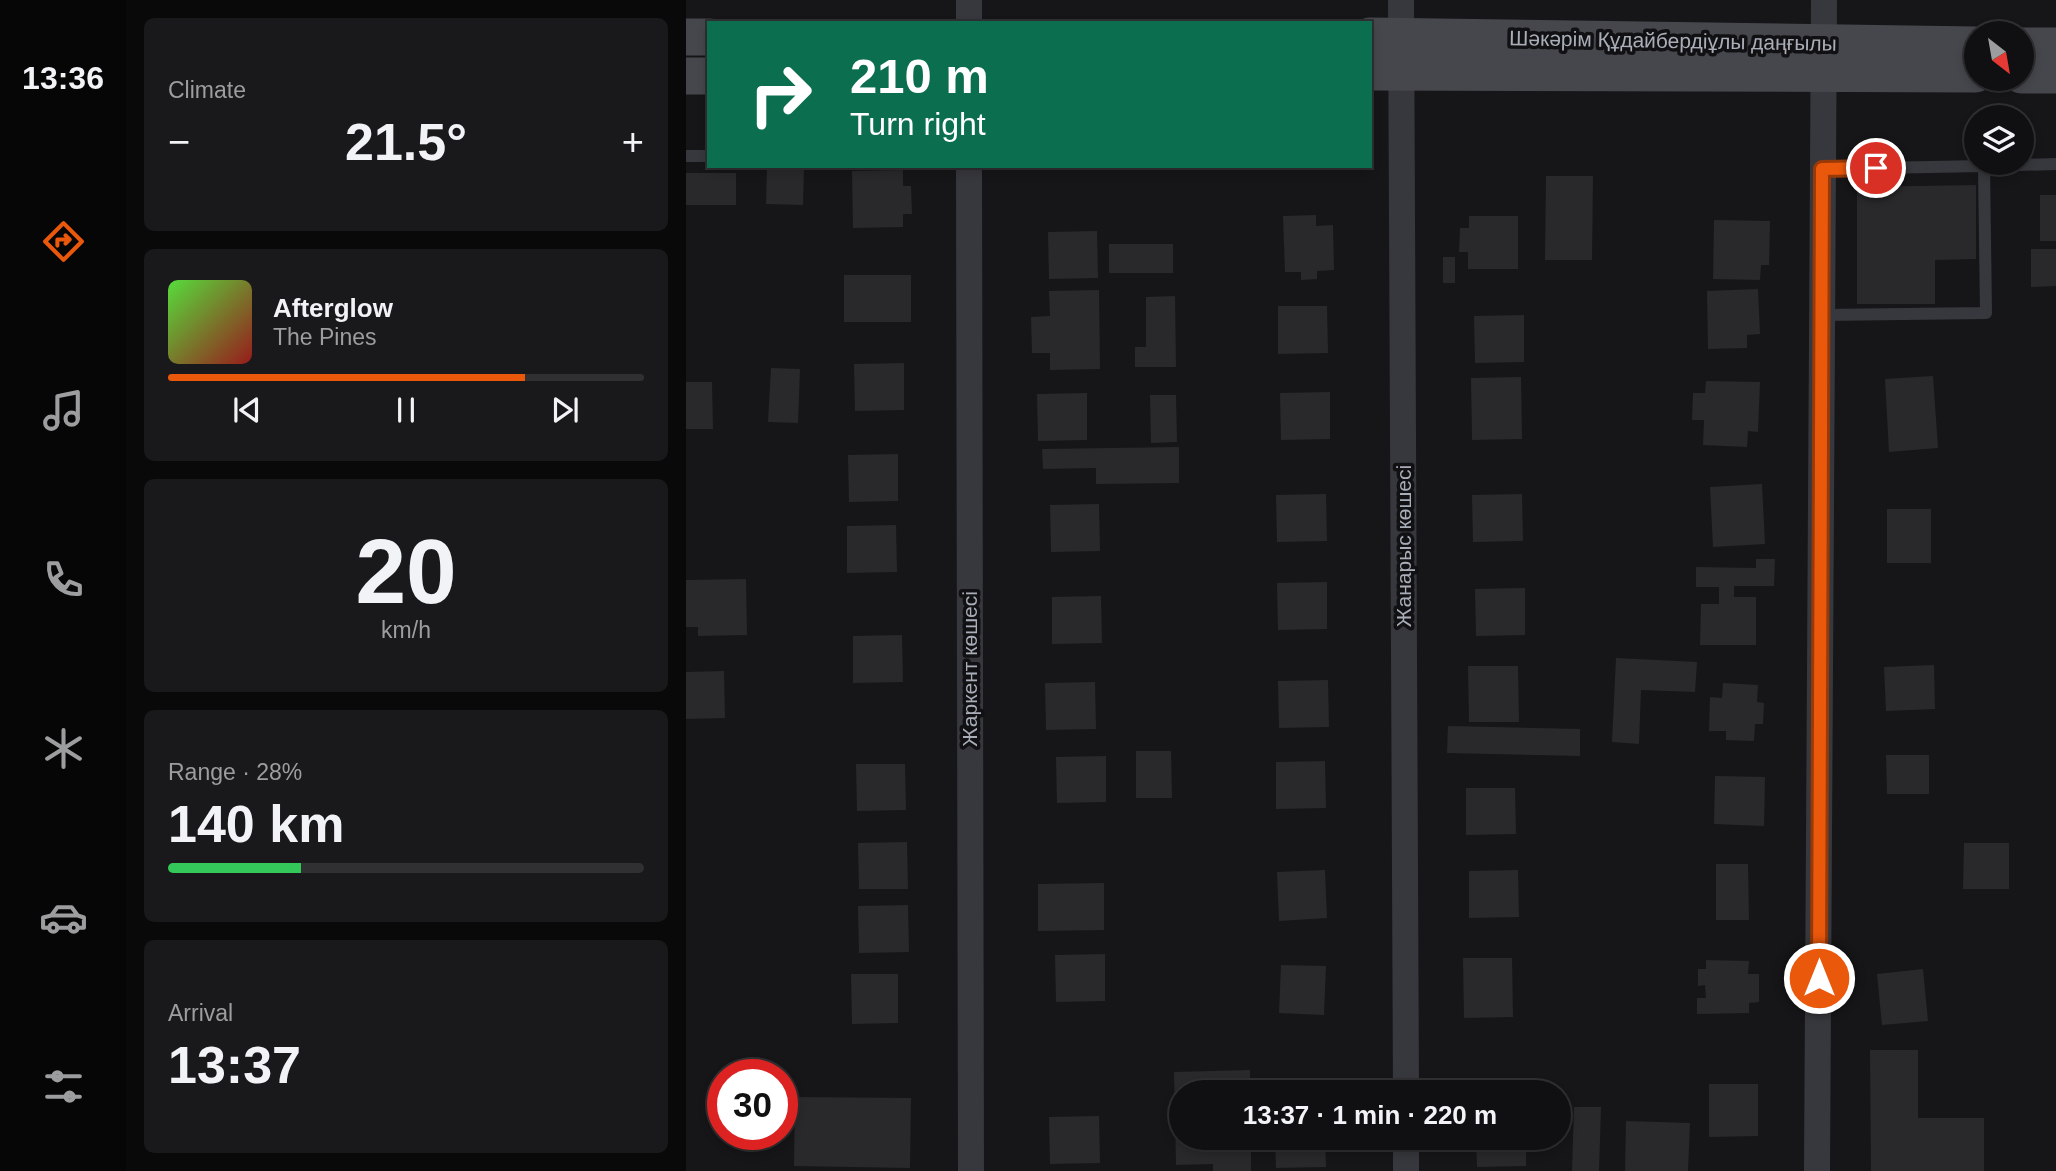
<!DOCTYPE html>
<html lang="en">
<head>
<meta charset="utf-8">
<style>
  body { margin:0; font-family:Helvetica,sans-serif; background:#19191b; color:#f1f3f6; height:100vh; display:flex; flex-direction:column; font-size:26px; white-space:nowrap }
  * { box-sizing:border-box; margin:0 }
  p { font-size:23px; color:#9c9d9f }
  .icon { flex:none; width:38px; height:38px; fill:none; stroke:currentColor; stroke-width:2; stroke-linecap:round; stroke-linejoin:round }
  .map { position:relative; flex:1; overflow:hidden }
  .side { display:flex; flex-direction:column; gap:18px; padding:18px; background:#09090a; width:560px }
  .side>* { flex:none }
  .banner { position:absolute; left:21px; top:21px; width:665px; height:147px; border-radius:0px; box-shadow:0 4px 10px #0003,0 0 0 2px #303032; background:#0b6e4f; color:#fff; overflow:hidden }
  .needle { width:46px; rotate:149deg }
  .fabs { position:absolute; left:1278px; top:21px; display:grid; gap:14px }
  .fabs a { display:grid; place-items:center; width:70px; height:70px; border-radius:50%; background:#101012; box-shadow:0 4px 10px #0003,0 0 0 2px #303032; font-size:35px }
  .speed { position:absolute; left:21px; top:1059px; display:flex; gap:14px; font-size:35px; font-weight:700; text-align:center }
  .speed>* { display:grid; place-content:center; width:91px; height:91px; border-radius:50%; background:#101012; box-shadow:0 4px 10px #0003,0 0 0 2px #303032; line-height:1 }
  .speed .limit { border:10px solid #d22; background:#fff; color:#111 }
  .pin { position:absolute; display:grid; place-items:center; width:60px; height:60px; color:#fff; margin:-30px; border:4px solid #fff; border-radius:50%; box-shadow:0 2px 7px #0007 }
  .me { position:absolute; width:77px; margin:-38px; rotate:0deg; stroke-linejoin:round; filter:drop-shadow(0 0 5px #0008) }
  .turn { display:flex; align-items:center; gap:24px; height:147px; padding:0 28px; font-size:32px }
  .turn .icon { width:91px; height:91px; stroke-width:2.5 }
  .turn b { display:block; font-size:49px; line-height:60px }
  .big { font-size:52px; font-weight:700; line-height:1.1 }
  .side .card { flex:1; display:flex; flex-direction:column; justify-content:center; gap:10px; min-width:0; padding:0 24px; border-radius:10px; background:#19191b }
  .side .dial { align-items:center; gap:0 }
  .dial b { font-size:91px; line-height:1 }
  .song { display:flex; align-items:center; gap:21px }
  .cover { width:84px; height:84px; border-radius:10px; background:linear-gradient(135deg,hsl(110 70% 55%),hsl(0 70% 35%)) }
  .played { height:7px; border-radius:4px; background:linear-gradient(90deg,#ea580c 75%,#303032 75%) }
  .keys { display:flex; justify-content:space-around; direction:ltr }
  .heat { display:flex; justify-content:space-between; align-items:center; font-size:38px; direction:ltr }
  .charge { height:10px; border-radius:5px; background:linear-gradient(90deg,#34c759 28%,#303032 0) }
  .trip { position:absolute; left:483px; top:1080px; width:402px; height:70px; border-radius:35px; background:#101012; box-shadow:0 4px 10px #0003,0 0 0 2px #303032; font-weight:700; line-height:70px; text-align:center }
  main { display:flex; flex:1; min-height:0 }
  .menu { display:flex; flex-direction:column; width:126px; justify-content:space-around; align-items:center; background:#060607; color:#9c9d9f }
  .menu .icon { width:49px; height:49px }
  .menu .active { color:#ea580c }
  .menu b { font-size:32px; color:#f1f3f6 }
  .map>svg:first-child { display:block }
  .building { fill:#29292c }
  .lines { fill:none; stroke-linecap:round; stroke-linejoin:round }
  .lane { stroke:#37383d; stroke-width:12 }
  .street { stroke:#37383d; stroke-width:26 }
  .secondary { stroke:#45474d; stroke-width:37 }
  .route-casing { stroke:#983908; stroke-width:18 }
  .route { stroke:#ea580c; stroke-width:12 }
  .labels { text-anchor:middle; stroke-width:7; stroke-linejoin:round; paint-order:stroke }
  .street-label { font-size:21px; fill:#a8adb8; stroke:#111113 }
</style>
</head>
<body>
<main>
<nav class="menu">
<b>13:36</b>
<svg class="icon active" aria-label="directions" viewBox="0 0 24 24"><path d="M12 3l9 9-9 9-9-9zM9 14v-3h6M13 9l2 2-2 2"/></svg>
<svg class="icon" aria-label="music" viewBox="0 0 24 24"><path d="M9 18V5l10-2v13"/><circle cx="6" cy="18" r="3"/><circle cx="16" cy="16" r="3"/></svg>
<svg class="icon" aria-label="phone" viewBox="0 0 24 24"><path d="M5 4h4l2 5-3 2q2 4 5 5l2-3 5 2v4C11 20 4 13 5 4z"/></svg>
<svg class="icon" aria-label="climate" viewBox="0 0 24 24"><path d="M12 3v18M4 7l16 10M4 17L20 7"/></svg>
<svg class="icon" aria-label="car" viewBox="0 0 24 24"><path d="M5 17H2v-5l4-1 3-4h7l3 4 3 1v5h-3M9 17h6M6 11h13"/><circle cx="7" cy="17" r="2"/><circle cx="17" cy="17" r="2"/></svg>
<svg class="icon" aria-label="filters" viewBox="0 0 24 24"><path d="M4 7h16M4 17h16"/><circle cx="9" cy="7" r="2"/><circle cx="15" cy="17" r="2"/></svg>
</nav>
<section class="side">
<div class="card"><p>Climate</p>
<div class="heat"><a>−</a><b class="big">21.5°</b><a>+</a></div>
</div>
<div class="card">
<div class="song"><i class="cover"></i><div><b>Afterglow</b><p>The Pines</p></div></div>
<div class="played"></div>
<div class="keys"><svg class="icon" aria-label="previous" viewBox="0 0 24 24"><path d="M18 5L8 12l10 7zM5 5v14"/></svg><svg class="icon" aria-label="pause" viewBox="0 0 24 24"><path d="M8 5v14M16 5v14"/></svg><svg class="icon" aria-label="next" viewBox="0 0 24 24"><path d="M6 5l10 7-10 7zM19 5v14"/></svg></div>
</div>
<div class="card dial"><b>20</b><p>km/h</p></div>
<div class="card"><p>Range · 28%</p><b class="big">140 km</b><div class="charge"></div></div>
<div class="card"><p>Arrival</p><b class="big">13:37</b></div>
</section>
<div class="map">
<svg width="1370" height="1171" viewBox="0 0 1370 1171">
  <rect width="100%" height="100%" fill="#161618"/>
  <g class="building">
    <polygon points="81,166 118,166 117,205 80,204"/>
    <polygon points="217,170 217,186 225,186 226,214 217,214 217,227 167,228 166,171"/>
    <rect x="0" y="173" width="50" height="32"/>
    <polygon points="860,176 907,176 906,260 859,260"/>
    <polygon points="1290,185 1290,259 1249,260 1249,304 1171,304 1171,187"/>
    <rect x="1354" y="195" width="16" height="46"/>
    <polygon points="630,215 630,226 647,225 648,270 631,271 631,279 615,280 615,272 599,272 597,216"/>
    <polygon points="783,216 832,216 832,269 782,269 782,252 773,252 774,228 783,228"/>
    <polygon points="1028,220 1084,221 1083,265 1075,265 1074,280 1027,279"/>
    <polygon points="411,231 412,278 363,279 362,232"/>
    <rect x="423" y="244" width="64" height="29"/>
    <polygon points="1345,249 1370,249 1370,286 1345,287"/>
    <rect x="757" y="257" width="12" height="26"/>
    <rect x="158" y="275" width="67" height="47"/>
    <polygon points="1072,289 1074,334 1061,335 1061,348 1022,349 1021,291"/>
    <polygon points="413,290 414,369 364,370 364,353 346,353 345,317 364,316 363,291"/>
    <polygon points="489,296 490,367 449,367 449,347 460,347 460,297"/>
    <polygon points="592,306 641,306 642,353 592,354"/>
    <polygon points="838,315 838,362 789,363 788,316"/>
    <polygon points="218,363 218,410 169,411 168,364"/>
    <polygon points="85,368 114,369 112,423 82,422"/>
    <polygon points="1247,376 1252,448 1203,452 1199,379"/>
    <polygon points="835,377 836,439 786,440 785,378"/>
    <polygon points="1020,381 1074,382 1072,432 1062,431 1061,447 1017,445 1018,420 1006,420 1007,393 1019,393"/>
    <polygon points="0,382 26,382 27,429 0,429"/>
    <polygon points="644,392 644,439 595,440 594,393"/>
    <polygon points="401,393 401,440 352,441 351,394"/>
    <polygon points="464,395 490,395 491,442 465,443"/>
    <polygon points="493,447 493,483 410,484 410,468 357,469 356,449"/>
    <polygon points="212,454 212,501 163,502 162,455"/>
    <polygon points="1076,484 1079,544 1027,547 1024,487"/>
    <polygon points="640,494 641,541 591,542 590,495"/>
    <polygon points="836,494 837,541 787,542 786,495"/>
    <polygon points="413,504 414,551 365,552 364,505"/>
    <rect x="1201" y="509" width="44" height="54"/>
    <polygon points="210,525 211,572 161,573 161,526"/>
    <polygon points="1070,559 1089,559 1088,586 1048,586 1048,597 1070,597 1070,645 1014,645 1015,604 1033,604 1033,587 1010,587 1010,567 1070,568"/>
    <polygon points="60,579 61,635 12,636 12,627 0,627 0,580"/>
    <polygon points="641,582 641,629 592,630 591,583"/>
    <polygon points="839,588 839,635 790,636 789,589"/>
    <polygon points="415,596 416,643 366,644 366,597"/>
    <polygon points="216,635 217,682 167,683 167,636"/>
    <polygon points="930,658 1011,662 1009,692 955,690 953,744 926,742"/>
    <polygon points="1248,665 1249,709 1200,711 1198,667"/>
    <polygon points="782,666 832,666 833,722 783,722"/>
    <polygon points="38,671 39,718 0,719 0,672"/>
    <polygon points="642,680 643,727 593,728 592,681"/>
    <polygon points="409,682 410,729 360,730 359,683"/>
    <polygon points="1037,683 1072,685 1071,702 1078,703 1077,724 1069,724 1068,741 1040,740 1040,731 1023,731 1024,697 1036,698"/>
    <polygon points="762,726 894,729 894,756 761,753"/>
    <polygon points="450,751 485,751 486,798 450,798"/>
    <polygon points="1200,755 1243,755 1243,794 1201,794"/>
    <polygon points="420,756 420,802 371,803 370,757"/>
    <polygon points="639,761 640,808 590,809 590,762"/>
    <polygon points="170,764 219,764 220,810 171,811"/>
    <polygon points="1029,776 1079,777 1078,826 1028,824"/>
    <polygon points="780,788 829,788 830,834 780,835"/>
    <polygon points="221,842 222,889 173,889 172,843"/>
    <polygon points="1278,843 1323,843 1323,889 1277,889"/>
    <polygon points="1030,864 1062,864 1063,920 1030,920"/>
    <polygon points="639,870 641,918 593,921 591,872"/>
    <polygon points="832,870 833,917 783,918 783,871"/>
    <polygon points="418,883 418,930 352,931 352,884"/>
    <polygon points="222,905 223,952 173,953 172,906"/>
    <polygon points="419,954 419,1001 370,1002 369,955"/>
    <polygon points="777,958 826,958 827,1017 778,1018"/>
    <polygon points="1020,960 1063,961 1062,974 1073,974 1073,1002 1063,1003 1063,1013 1011,1014 1011,998 1020,998 1019,985 1012,986 1012,969 1020,969"/>
    <polygon points="595,965 640,966 638,1015 593,1013"/>
    <polygon points="1237,969 1242,1021 1196,1025 1191,974"/>
    <polygon points="165,974 212,974 212,1023 166,1024"/>
    <polygon points="1184,1050 1232,1050 1232,1118 1298,1118 1298,1171 1185,1171"/>
    <polygon points="564,1070 564,1092 495,1092 495,1138 565,1138 565,1171 527,1171 527,1164 490,1165 488,1072"/>
    <polygon points="1023,1084 1072,1084 1072,1136 1023,1137"/>
    <polygon points="109,1097 225,1098 224,1168 108,1166"/>
    <polygon points="888,1107 915,1107 913,1171 886,1171"/>
    <polygon points="413,1116 414,1163 364,1164 363,1117"/>
    <polygon points="940,1121 1004,1123 1002,1171 939,1171"/>
    <polygon points="589,1138 639,1138 640,1167 590,1168"/>
    <polygon points="790,1138 840,1138 840,1166 791,1167"/>
  </g>
  <g class="lines">
    <g class="lane">
      <polyline points="0,156 23,156"/>
      <polyline points="1298,166 1370,164"/>
      <polyline points="1136,315 1300,313 1298,166 1136,169"/>
    </g>
    <g class="street">
      <polyline points="715,0 720,1092"/>
      <polyline points="283,23 283,0"/>
      <polyline points="283,166 285,1171"/>
      <polyline points="720,1138 720,1171"/>
      <polyline points="1131,1171 1138,0"/>
    </g>
    <g class="secondary">
      <polyline points="684,36 1290,45"/>
      <polyline points="0,37 23,37"/>
      <polyline points="1335,46 1370,46"/>
      <polyline points="684,72 1290,74"/>
      <polyline points="1335,75 1370,75"/>
      <polyline points="0,76 23,76"/>
    </g>
  </g>
  <g class="lines">
    <defs>
      <polyline id="route" points="1133,978 1136,169 1190,168"/>
    </defs>
    <use href="#route" class="route-casing"/>
    <use href="#route" class="route"/>
  </g>
  <g class="labels">
    <g class="street-label">
      <text transform="translate(987 41) rotate(1)" y="7">Шәкәрім Құдайбердіұлы даңғылы</text>
      <text transform="translate(718 546) rotate(-90)" y="7">Жанарыс көшесі</text>
      <text transform="translate(284 669) rotate(-90)" y="7">Жаркент көшесі</text>
    </g>
  </g>
</svg>
<div class="fabs">
<a><svg class="needle" viewBox="-14 -14 28 28"><path d="M0-13l5 13h-10z" fill="#e53935"/><path d="M0 13l5-13h-10z" fill="#9c9d9f"/></svg></a>
<a><svg class="icon" aria-label="layers" viewBox="0 0 24 24"><path d="M12 4l9 5-9 5-9-5zM3 14l9 5 9-5"/></svg></a>
</div>
<div class="speed"><div class="limit">30</div></div>
<div class="pin" style="left:1190px;top:168px;background:#d93025"><svg class="icon" aria-label="arrive" viewBox="0 0 24 24"><path d="M6 21V4h12l-3 4 3 4H6"/></svg></div>
<svg class="me" style="left:1133px;top:978px" viewBox="-20 -20 40 40"><circle r="17" fill="#ea580c" stroke="#fff" stroke-width="3"/><path d="M0-11L8 9 0 5-8 9z" fill="#fff"/></svg>
<div class="trip">13:37 · 1 min · 220 m</div>
<div class="banner">
<div class="turn"><svg class="icon" aria-label="right" viewBox="0 0 24 24"><path d="M7 20v-9h11M14 6l5 5-5 5"/></svg><div><b>210 m</b>Turn right</div></div>
</div>
</div>
</main>
</body>
</html>
